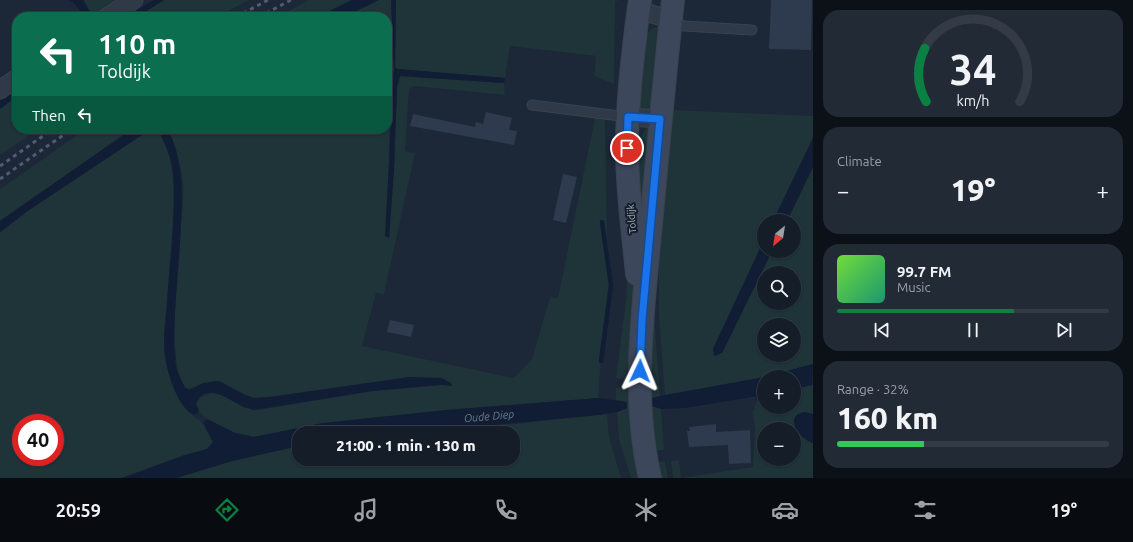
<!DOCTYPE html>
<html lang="en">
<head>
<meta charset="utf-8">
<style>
  body { margin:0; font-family:Ubuntu,sans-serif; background:#222a35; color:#f1f3f6; height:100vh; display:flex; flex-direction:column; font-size:15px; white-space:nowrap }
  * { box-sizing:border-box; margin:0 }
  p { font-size:13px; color:#9da2a8 }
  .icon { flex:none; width:22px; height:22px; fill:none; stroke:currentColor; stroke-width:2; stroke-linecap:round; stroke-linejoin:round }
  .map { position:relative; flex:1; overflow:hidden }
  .panel { display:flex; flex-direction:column; gap:10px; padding:10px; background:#0c1017; width:320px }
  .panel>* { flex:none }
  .hud { position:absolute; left:12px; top:12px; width:380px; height:122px; border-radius:16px; box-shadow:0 1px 3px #0004,0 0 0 1px #343b46; background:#0b6e4f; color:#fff; overflow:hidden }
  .needle { width:26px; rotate:210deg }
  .buttons { position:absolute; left:757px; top:214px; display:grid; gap:8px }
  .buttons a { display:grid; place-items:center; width:44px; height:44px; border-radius:50%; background:#151d29; box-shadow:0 1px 3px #0004,0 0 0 1px #343b46; font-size:20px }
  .speed { position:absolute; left:12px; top:414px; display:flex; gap:8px; font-size:20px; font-weight:700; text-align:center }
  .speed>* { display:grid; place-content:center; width:52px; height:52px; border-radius:50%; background:#151d29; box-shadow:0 1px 3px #0004,0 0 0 1px #343b46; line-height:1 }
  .speed .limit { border:6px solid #d22; background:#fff; color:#111 }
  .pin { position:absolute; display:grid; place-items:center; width:34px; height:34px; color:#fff; margin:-17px; border:2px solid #fff; border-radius:50%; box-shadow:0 1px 4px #0007 }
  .me { position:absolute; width:44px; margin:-22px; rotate:2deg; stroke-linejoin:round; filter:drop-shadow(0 0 3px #0008) }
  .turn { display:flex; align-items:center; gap:14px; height:84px; padding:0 20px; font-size:18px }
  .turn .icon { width:52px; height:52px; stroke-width:2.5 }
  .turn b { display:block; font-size:28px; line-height:34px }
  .then { display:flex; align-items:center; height:38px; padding:0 20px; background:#0003; gap:8px; font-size:15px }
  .big { font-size:30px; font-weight:800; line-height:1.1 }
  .panel .card { flex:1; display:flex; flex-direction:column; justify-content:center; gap:6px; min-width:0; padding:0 14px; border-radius:16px; background:#222a35 }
  .panel .dial { align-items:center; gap:0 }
  .dial svg { height:104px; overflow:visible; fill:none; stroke:#343b46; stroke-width:7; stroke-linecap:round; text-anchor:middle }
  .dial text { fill:#f1f3f6; stroke:none }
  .song { display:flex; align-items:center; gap:12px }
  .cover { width:48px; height:48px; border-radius:6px; background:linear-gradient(135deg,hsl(100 70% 55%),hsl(160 70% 35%)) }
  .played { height:4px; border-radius:2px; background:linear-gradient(90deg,#0b8043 65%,#343b46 65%) }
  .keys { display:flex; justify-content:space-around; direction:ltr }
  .heat { display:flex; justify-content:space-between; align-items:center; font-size:22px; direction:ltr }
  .charge { height:6px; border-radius:3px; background:linear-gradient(90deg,#34c759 32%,#343b46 0) }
  .trip { position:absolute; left:292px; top:426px; width:228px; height:40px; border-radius:16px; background:#151d29; box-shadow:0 1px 3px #0004,0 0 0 1px #343b46; font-weight:800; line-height:40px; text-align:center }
  .menu { display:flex; height:64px; justify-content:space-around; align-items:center; background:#080c10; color:#9da2a8 }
  .menu .icon { width:28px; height:28px }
  .menu .active { color:#0b8043 }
  .menu b { font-size:18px; color:#f1f3f6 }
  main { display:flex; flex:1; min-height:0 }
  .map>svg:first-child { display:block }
  .green { fill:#1e3438; fill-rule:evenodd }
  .water { fill:#101d34 }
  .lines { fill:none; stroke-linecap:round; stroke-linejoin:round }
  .stream { stroke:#101d34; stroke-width:4.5 }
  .building { fill:#2e3a4e }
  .lane-casing { stroke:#394250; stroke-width:11 }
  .street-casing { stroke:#394250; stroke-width:19 }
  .secondary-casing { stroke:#394250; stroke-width:24 }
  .lane { stroke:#303947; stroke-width:9 }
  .street { stroke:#303947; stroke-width:17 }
  .secondary { stroke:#3d475b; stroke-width:22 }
  .rail { stroke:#515c6f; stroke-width:3; stroke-dasharray:4 4; stroke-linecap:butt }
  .route-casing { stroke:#114b97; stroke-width:10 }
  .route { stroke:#1a73e8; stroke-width:7 }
  .labels { text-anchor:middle; stroke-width:4; stroke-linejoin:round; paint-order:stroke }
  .street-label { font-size:10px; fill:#a9b3c5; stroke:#161e2b }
  .water-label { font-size:11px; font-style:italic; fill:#5e7ba8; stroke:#161e2b }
</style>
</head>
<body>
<main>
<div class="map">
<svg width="813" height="478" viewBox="0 0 813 478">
  <rect width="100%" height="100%" fill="#1c2737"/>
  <g class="green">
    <polygon points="83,0 129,0 107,17 94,17"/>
    <polygon points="164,0 249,0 217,17 137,17"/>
    <polygon points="309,0 352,0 317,17 278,17"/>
    <path d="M 379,0 L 391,0 L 394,68 L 389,134 L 389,238 L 394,168 L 397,87 L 400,76 L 504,83 L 505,95 L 414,86 L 409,89 L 405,151 L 415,153 L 384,294 L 376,293 L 362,346 L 514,378 L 532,359 L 550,297 L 558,298 L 595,118 L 605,119 L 607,237 L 612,277 L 601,356 L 598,398 L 447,410 L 323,423 L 254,437 L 235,433 L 207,419 L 197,409 L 196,404 L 200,398 L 214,392 L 222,394 L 243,407 L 254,410 L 264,409 L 372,391 L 440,385 L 452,385 L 410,377 L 270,397 L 254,398 L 245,395 L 219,381 L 213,381 L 188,389 C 160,373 185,220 183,185 C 181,165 176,147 168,129 L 387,129 L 387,17 L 344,17 Z"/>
    <polygon points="396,0 621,0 615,1 614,84 594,76 596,56 510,46 505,78 397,69 395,67"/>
    <polygon points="660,26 653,109 645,111 638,106 644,36 653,28"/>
    <polygon points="17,96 17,129 39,129 0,155 0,109"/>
    <path d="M 672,110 L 813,116 L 813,138 L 773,221 L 764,221 L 764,240 L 713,349 L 722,353 L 772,251 L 794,251 L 794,221 L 787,221 L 813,167 L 813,364 L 743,382 L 665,395 L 659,316 L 659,256 ZM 764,273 L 794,273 L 794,303 L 764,303 ZM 764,325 L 794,325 L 794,355 L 764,355 Z"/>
    <polygon points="648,126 650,128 645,244 634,146"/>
    <polygon points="86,129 132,129 0,221 0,189"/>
    <path d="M 151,129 L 158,129 C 162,139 168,149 171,160 C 180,202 169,267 166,311 C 165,326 163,342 165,357 C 168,373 174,395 185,408 C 194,419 211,424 213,442 L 207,449 L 185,455 L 122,478 L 0,478 L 0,233 L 26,212 ZM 21,423 L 55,423 L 55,457 L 21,457 Z"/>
    <polygon points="627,277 634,283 630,379 616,378 626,300"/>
    <polygon points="653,301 660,396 650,399 651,406 661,409 664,450 655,451 648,421"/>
    <path d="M 813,385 L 813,414 L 801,413 C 788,425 799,439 813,443 L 813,478 L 673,478 L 671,461 L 679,460 L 681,478 L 753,467 L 755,430 L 753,412 L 759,395 L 764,395 L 764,407 L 794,407 L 794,389 ZM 764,429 L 794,429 L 794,459 L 764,459 Z"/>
    <polygon points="616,388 630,389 643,478 631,478 619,439 617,412 627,408 627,402 616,400"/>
    <polygon points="607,414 609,437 621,478 176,478 232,461 299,446 299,459 513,459 513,433 408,433 515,424"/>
    <polygon points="665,461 668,478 658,478 658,462"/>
  </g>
  <g class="water">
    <polygon points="68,0 83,0 93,17 85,17 74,3"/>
    <polygon points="154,0 164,0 137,17 125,17"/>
    <polygon points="352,0 379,0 344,17 317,17"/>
    <polygon points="391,0 396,0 395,67 397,69 505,78 504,83 400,76 397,87 394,168 389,238 385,236 394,68"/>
    <polygon points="17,89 17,96 0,109 0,101"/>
    <polygon points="132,129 151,129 29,210 0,232 0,221"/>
    <path d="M 158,129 L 168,129 C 186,167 182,203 180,243 C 178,277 174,311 174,345 L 176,368 L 185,388 L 190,390 L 203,383 L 219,381 L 245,395 L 254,398 L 270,397 L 410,377 L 442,378 L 451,383 L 452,386 L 440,385 L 372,391 L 254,410 C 250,408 246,408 242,406 C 229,400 204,380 196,404 L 199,411 L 195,415 C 178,409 168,374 165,357 C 163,340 165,323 167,306 C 169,262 176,218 173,175 C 172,158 165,144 158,129 Z"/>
    <polygon points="813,138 813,167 787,221 773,221"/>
    <polygon points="764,240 764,251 772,251 722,353 714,356 713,349"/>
    <polygon points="813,364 812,385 794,389 794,377 765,377"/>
    <polygon points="764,377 764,395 685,408 663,409 651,406 650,399 660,396"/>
    <polygon points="598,398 627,402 627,408 617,412 598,415 408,433 299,433 299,446 232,461 176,478 122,478 185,455 207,449 213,442 203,423 207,419 235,433 254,437 323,423 447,410"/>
    <path d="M 804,412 L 813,414 L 813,443 C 801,439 782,417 804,412 Z"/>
  </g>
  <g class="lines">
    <polyline class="stream" points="601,361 611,285 602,222"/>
  </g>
  <g class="building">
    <polygon points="771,0 812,0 811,50 769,49"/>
    <polygon points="486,112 512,118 509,130 517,131 514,145 410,126 413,114 475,127 476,122 483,124"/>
    <polygon points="563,174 577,177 566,223 553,220"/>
    <polygon points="390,320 414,325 411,337 387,332"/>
    <polygon points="716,424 716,432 750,430 751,463 729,464 728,445 689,447 687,431 690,431 689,427"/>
  </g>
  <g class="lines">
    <defs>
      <g id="lane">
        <polyline points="671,20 684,26 752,30"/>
        <polyline points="532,105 628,117"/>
      </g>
      <g id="street">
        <polyline points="639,10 671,20"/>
        <polyline points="107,17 134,0"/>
        <polyline points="0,90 17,78"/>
        <polyline points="628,117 660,119"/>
      </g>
      <g id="secondary">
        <path d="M 637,274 C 633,232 627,191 627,149 C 627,100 633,49 640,0"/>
        <path d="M 650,478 C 632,401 642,321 649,244 C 657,162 664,81 673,0"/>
      </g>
    </defs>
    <use href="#lane" class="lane-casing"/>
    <use href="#street" class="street-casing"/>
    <use href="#secondary" class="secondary-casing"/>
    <use href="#lane" class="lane"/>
    <use href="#street" class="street"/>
    <use href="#secondary" class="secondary"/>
    <g class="rail">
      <polyline points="236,17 268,0"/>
      <polyline points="259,17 291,0"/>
      <polyline points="0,166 53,129"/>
      <polyline points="0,179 72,129"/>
    </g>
  </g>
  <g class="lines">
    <defs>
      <polyline id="route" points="627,148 628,117 660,119 642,320 640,371"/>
    </defs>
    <use href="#route" class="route-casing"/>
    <use href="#route" class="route"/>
  </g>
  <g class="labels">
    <g class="street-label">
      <text transform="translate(631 219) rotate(-95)" y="4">Toldijk</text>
    </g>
    <g class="water-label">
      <text transform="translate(489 416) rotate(-5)" y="4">Oude Diep</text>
    </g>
  </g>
</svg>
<div class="buttons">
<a><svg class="needle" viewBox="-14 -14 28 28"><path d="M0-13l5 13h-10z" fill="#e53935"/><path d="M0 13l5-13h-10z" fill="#9da2a8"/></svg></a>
<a><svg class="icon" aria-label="search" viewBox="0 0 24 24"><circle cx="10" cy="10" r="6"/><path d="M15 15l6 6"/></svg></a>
<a><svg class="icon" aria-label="layers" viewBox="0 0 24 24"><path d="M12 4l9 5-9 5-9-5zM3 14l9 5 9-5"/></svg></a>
<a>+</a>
<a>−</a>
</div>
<div class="speed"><div class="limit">40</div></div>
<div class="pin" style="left:627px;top:148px;background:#d93025"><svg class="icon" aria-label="arrive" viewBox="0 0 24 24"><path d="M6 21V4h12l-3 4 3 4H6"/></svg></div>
<svg class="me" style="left:640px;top:371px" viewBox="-20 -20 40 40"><path d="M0-17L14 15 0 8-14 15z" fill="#1a73e8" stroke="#fff" stroke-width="4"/></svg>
<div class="trip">21:00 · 1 min · 130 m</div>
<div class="hud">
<div class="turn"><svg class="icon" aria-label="left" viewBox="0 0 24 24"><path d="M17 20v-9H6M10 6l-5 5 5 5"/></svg><div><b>110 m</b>Toldijk</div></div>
<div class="then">Then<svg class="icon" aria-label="left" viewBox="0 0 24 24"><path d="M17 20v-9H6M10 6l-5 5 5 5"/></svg></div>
</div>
</div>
<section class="panel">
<div class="card dial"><svg viewBox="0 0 100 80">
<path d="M14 69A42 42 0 1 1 86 69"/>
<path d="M14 69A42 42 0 0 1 13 28" stroke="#0b8043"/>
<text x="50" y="56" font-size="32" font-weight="700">34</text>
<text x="50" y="72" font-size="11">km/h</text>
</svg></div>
<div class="card"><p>Climate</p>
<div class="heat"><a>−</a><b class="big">19°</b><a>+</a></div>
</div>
<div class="card">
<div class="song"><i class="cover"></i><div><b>99.7 FM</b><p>Music</p></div></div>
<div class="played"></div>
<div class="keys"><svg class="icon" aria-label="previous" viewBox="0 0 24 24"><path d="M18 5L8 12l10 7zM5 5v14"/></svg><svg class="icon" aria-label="pause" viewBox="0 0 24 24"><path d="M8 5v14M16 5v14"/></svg><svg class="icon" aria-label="next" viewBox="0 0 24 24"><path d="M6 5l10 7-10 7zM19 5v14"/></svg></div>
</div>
<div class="card"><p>Range · 32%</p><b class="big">160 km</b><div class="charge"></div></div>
</section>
</main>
<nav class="menu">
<b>20:59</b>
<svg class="icon active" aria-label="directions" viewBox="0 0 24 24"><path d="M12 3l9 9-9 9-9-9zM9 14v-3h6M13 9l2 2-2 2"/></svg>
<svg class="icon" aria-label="music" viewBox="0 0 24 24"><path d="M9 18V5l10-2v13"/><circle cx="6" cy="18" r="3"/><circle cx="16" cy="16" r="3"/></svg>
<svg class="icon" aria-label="phone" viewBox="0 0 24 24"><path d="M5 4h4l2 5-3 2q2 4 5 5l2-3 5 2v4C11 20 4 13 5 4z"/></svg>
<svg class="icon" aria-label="climate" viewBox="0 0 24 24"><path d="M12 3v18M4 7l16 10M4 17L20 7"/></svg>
<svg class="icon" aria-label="car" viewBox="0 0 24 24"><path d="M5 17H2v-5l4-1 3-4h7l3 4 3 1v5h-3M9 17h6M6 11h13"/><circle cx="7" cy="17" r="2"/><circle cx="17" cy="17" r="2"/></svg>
<svg class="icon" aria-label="filters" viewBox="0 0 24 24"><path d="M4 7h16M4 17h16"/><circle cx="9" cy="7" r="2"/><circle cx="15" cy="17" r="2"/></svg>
<b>19°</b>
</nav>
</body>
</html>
